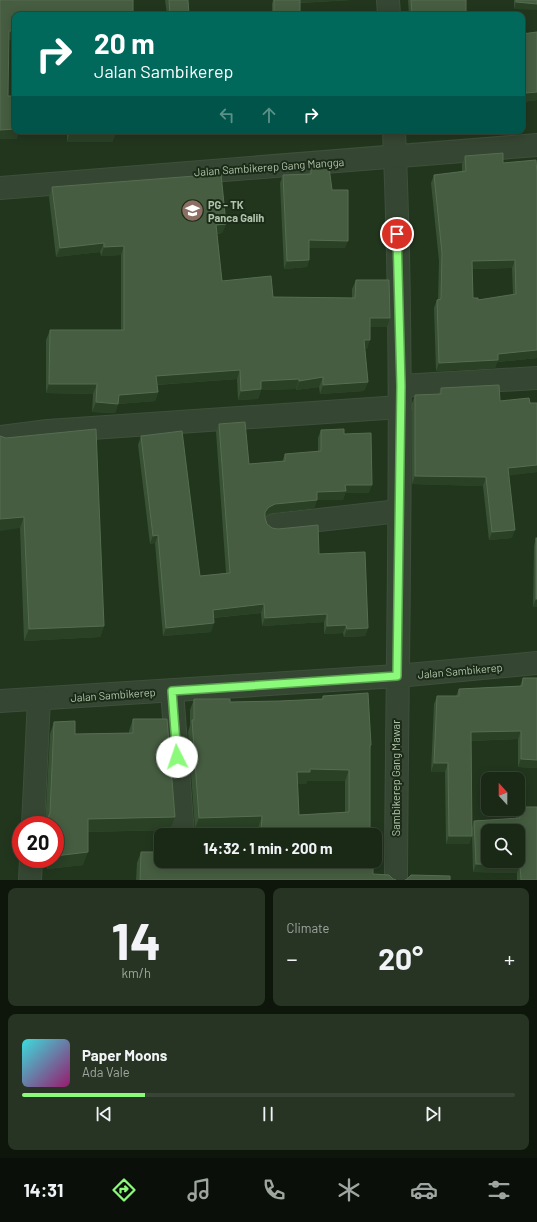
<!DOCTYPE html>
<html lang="en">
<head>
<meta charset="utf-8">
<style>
  body { margin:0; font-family:Barlow,sans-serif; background:#273423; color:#f1f3f6; height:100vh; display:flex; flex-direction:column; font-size:15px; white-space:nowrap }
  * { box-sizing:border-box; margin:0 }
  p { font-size:13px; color:#9fa6a1 }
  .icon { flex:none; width:22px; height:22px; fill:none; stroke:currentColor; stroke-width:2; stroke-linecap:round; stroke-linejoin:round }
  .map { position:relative; height:880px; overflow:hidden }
  .side { display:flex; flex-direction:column; gap:8px; padding:8px; background:#0e160c; flex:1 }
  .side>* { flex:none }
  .guide { position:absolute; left:12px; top:12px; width:513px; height:122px; border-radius:8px; box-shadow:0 2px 10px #0003,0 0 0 1px #384435; background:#00695c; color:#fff; overflow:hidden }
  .needle { width:26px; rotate:339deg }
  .fabs { position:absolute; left:481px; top:772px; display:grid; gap:8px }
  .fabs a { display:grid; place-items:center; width:44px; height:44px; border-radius:8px; background:#1a2816; box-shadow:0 2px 10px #0003,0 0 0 1px #384435; font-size:20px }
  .speed { position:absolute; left:12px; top:816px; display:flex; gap:8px; font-size:20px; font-weight:700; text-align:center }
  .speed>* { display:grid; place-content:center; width:52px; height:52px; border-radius:50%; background:#1a2816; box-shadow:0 2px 10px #0003,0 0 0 1px #384435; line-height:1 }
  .speed .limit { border:6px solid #d22; background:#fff; color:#111 }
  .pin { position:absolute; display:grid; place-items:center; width:34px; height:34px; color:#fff; margin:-17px; border:2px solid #fff; border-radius:50%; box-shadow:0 1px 4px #0007 }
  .me { position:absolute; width:44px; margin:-22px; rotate:356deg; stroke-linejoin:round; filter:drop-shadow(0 0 3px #0008) }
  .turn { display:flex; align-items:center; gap:14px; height:84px; padding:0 16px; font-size:18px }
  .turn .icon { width:52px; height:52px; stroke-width:2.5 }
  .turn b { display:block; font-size:28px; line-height:34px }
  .lanes { display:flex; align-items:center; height:38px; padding:0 16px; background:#0003; justify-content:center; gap:20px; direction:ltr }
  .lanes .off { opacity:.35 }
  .big { font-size:30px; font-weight:700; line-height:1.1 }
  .side .card { flex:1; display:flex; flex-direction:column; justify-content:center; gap:6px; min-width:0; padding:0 14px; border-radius:8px; background:#273423 }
  .side .dial { align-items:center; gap:0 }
  .dial b { font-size:52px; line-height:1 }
  .song { display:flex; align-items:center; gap:12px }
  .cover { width:48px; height:48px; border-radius:6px; background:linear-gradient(135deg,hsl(180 70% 55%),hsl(320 70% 35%)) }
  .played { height:4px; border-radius:2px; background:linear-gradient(90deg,#8bfa7a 25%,#384435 25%) }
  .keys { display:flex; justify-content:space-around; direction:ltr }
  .heat { display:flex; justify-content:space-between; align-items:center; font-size:22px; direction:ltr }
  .side .tiles { flex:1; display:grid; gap:8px; grid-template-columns:1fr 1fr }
  .card:last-child { grid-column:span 2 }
  .trip { position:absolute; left:154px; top:828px; width:228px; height:40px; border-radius:8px; background:#1a2816; box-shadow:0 2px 10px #0003,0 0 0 1px #384435; font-weight:700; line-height:40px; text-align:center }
  .dock { display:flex; height:64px; justify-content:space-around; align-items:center; background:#0a1009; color:#9fa6a1 }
  .dock .icon { width:28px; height:28px }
  .dock .current { color:#8bfa7a }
  .dock b { font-size:18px; color:#f1f3f6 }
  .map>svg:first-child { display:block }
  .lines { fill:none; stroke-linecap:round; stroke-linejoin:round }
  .minor-casing { stroke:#3e503b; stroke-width:24 }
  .minor { stroke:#354632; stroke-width:22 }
  .wall { fill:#395134; fill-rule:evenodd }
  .shaded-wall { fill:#2a4126 }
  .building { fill:#465d41; stroke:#566d51; fill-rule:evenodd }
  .route-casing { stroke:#5aa24f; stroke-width:10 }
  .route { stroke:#8bfa7a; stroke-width:7 }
  .labels { text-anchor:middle; stroke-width:4; stroke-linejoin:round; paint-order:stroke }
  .street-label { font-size:11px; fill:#afc4ab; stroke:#1b2b17 }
  .poi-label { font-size:11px; font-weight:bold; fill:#afc4ab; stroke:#1b2b17; text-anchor:start }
</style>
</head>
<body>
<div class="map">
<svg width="537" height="880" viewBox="0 0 537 880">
  <rect width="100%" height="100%" fill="#22361e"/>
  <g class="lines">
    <defs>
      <g id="minor">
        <polyline points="388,0 389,15"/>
        <path d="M 394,131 C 405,381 397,630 396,880"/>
        <polyline points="0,188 537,145"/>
        <polyline points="401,386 537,378"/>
        <polyline points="0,437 48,431 400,407"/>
        <polyline points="274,525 399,511"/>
        <polyline points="172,691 183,835"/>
        <polyline points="0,701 397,676 537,663"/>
        <polyline points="33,825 39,699"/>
        <polyline points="30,880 31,859"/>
      </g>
    </defs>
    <use href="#minor" class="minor-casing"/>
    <use href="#minor" class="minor"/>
  </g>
  <g class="wall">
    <polygon points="165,0 188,0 189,15 167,15"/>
    <polygon points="273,0 351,0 300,3 300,15 272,15 272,4"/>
    <polygon points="408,0 466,0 466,15 409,15"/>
    <polygon points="514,0 537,0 514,9"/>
    <polygon points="522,34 537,100 523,102 522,97"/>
    <polygon points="67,131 116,131 116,133 112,142 67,142"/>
    <path d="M 465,156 L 503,163 L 537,358 L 497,362 L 495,368 L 436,371 L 434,308 L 437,300 L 438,300 L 439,261 L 431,183 L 434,175 L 462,172 L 462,164 ZM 512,268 L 513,295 L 478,300 L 473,298 L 472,269 Z"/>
    <polygon points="311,168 345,248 309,248 309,260 307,267 284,269 280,183 283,175 308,174"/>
    <polygon points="52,187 226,224 222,233 217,234 222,281 273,297 352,298 352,289 356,280 390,318 387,327 370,327 367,349 365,349 368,382 364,391 320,394 319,387 296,390 296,389 261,390 258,399 238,400 237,379 157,385 158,392 155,401 118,404 115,413 92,412 93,394 46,393 46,340 50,330 121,330 121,255 101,256 100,252 56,257 49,197"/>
    <polygon points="441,388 500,401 530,403 537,403 537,472 509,475 512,538 489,540 483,486 412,484 412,403 415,395 438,394"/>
    <polygon points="219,424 249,464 282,462 285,454 318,452 318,438 321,430 344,434 369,493 345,493 343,500 317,500 314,508 272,513 266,515 265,518 267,524 272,528 319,554 368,628 365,636 344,637 343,633 324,634 324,622 262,626 261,613 213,618 211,632 163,636 155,543 150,544 138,445 141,436 200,576 226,573 216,432"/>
    <polygon points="0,436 104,626 100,637 24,641 20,528"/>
    <polygon points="536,538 537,607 533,607 534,546"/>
    <polygon points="523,678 537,768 518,767 518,739 471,741 472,828 474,821 516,818 516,815 519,807 537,880 517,880 517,873 473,872 472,836 469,844 446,844 445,772 431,772 434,704 437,696 456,696 459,689 520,686"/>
    <path d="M 323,696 L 371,745 L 370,750 L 370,835 L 258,835 L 258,828 L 195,829 L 188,732 L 190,725 L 190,710 L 194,699 L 230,702 L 280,701 L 322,699 ZM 307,781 L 345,781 L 345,812 L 299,815 L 298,784 L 306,784 Z"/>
    <polygon points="133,719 175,817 170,830 88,832 83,865 47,869 46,859 55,859 55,825 45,825 50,734 54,722 75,734 129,733 129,731"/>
    <polygon points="141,852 373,874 396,880 136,880 137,863"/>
  </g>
  <g class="shaded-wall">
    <polygon points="298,0 351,0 297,3"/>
    <polygon points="516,2 537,4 537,10 514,9"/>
    <polygon points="15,27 15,34 13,40 5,40 9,31"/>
    <polygon points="525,88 522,97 522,89"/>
    <polygon points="537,92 537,100 523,102 526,93"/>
    <polygon points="15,129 15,131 19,131 17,139 0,139 0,130"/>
    <polygon points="70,132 116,133 112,142 67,142"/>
    <polygon points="226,224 222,233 213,234 216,225"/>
    <polygon points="309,240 348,241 345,248 306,248"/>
    <polygon points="104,243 100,252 56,257 60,248"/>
    <polygon points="124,246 121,255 101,256 104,247"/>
    <polygon points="309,260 307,267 284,269 287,261"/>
    <polygon points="515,260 512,268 469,269 472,261"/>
    <polygon points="370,318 390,318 387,327 366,327"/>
    <polygon points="364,340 370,340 367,349 361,349"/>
    <polygon points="537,350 537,358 497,362 495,368 436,371 439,363 498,354"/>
    <polygon points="240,370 237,379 153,385 156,376"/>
    <polygon points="323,377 319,387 296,390 299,381"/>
    <polygon points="299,379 296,389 261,390 258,399 238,400 241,391 261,381"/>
    <polygon points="368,382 364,391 320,394 323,385"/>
    <polygon points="49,384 97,384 93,394 46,393"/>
    <polygon points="158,392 155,401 118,404 115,413 92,412 96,402 119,395"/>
    <polygon points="537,465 537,472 505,476 508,468"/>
    <polygon points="415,476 486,477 483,486 412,484"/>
    <polygon points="345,485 372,485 369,493 345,493 343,500 317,500 314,508 272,513 266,515 262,520 265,512 269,507 275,504 317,492"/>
    <polygon points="24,517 20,528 0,531 0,519"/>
    <polygon points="515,530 512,538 489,540 492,532"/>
    <polygon points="158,535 155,543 150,544 153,536"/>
    <polygon points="536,599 537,599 537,607 533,607"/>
    <polygon points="264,604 261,613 210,618 213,610"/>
    <polygon points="327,614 324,622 262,626 265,618"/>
    <polygon points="214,623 211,632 163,636 166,628"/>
    <polygon points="346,625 343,633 324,634 327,626"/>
    <polygon points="104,626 100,637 24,641 29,629"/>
    <polygon points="368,628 365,636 344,637 347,629"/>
    <polygon points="521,731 518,739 468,741 471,732"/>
    <polygon points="521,759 537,760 537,768 518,767"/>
    <polygon points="434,763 448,763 445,772 431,772"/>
    <polygon points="310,769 349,770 345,781 307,781 306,784 293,784 297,772"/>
    <polygon points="262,816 258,828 195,829 199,818"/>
    <polygon points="175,817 170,830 83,832 88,819"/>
    <polygon points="449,836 472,836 469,844 446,844"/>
    <polygon points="88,852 83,865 47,869 51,859 55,859 55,856"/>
    <polygon points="476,864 520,865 517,873 473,872"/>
  </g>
  <g class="building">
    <polygon points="0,0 133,0 133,15 15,15 15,31 9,31 8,96 15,96 15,129 0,130"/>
    <polygon points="169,0 188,0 189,15 170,15"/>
    <rect x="274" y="0" width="26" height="15"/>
    <polygon points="411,0 466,0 466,15 412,15"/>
    <polygon points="516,0 537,0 537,4 516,2"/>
    <polygon points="537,32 537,92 526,93 525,88 522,89 522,34"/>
    <polygon points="70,131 116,131 116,133 70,132"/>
    <path d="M 503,153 L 503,163 L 536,160 L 537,174 L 537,350 L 498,354 L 498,360 L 439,363 L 437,300 L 441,299 L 442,253 L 434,175 L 466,171 L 465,156 ZM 515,260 L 516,294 L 478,300 L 478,298 L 473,298 L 472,261 Z"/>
    <polygon points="329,167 332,190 348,190 348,241 309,240 309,260 287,261 283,175 311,174 311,168"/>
    <polygon points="221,174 226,224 216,225 222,281 271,276 273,297 355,298 356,280 389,280 390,318 370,318 370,340 364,340 368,382 323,385 323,377 299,381 299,379 261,381 261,389 241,391 240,370 156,376 158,392 119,395 118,404 96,402 97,384 49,384 50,330 124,330 124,246 104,247 104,243 60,248 52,187"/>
    <polygon points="499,385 500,401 529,398 530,403 537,403 537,465 508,468 515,530 492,532 486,477 415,476 415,395 441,394 441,388"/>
    <polygon points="245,422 249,464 285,461 285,454 321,451 321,430 344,429 344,434 371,433 372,485 345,485 346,491 317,492 317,500 275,504 269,507 265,512 265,518 267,524 272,528 278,529 318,525 319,554 365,552 368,628 347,629 346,625 327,626 327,614 265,618 264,604 213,610 214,623 166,628 158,535 153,536 141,436 182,431 200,576 230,573 219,424"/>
    <polygon points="96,429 104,626 29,629 24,517 0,519 0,436 6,438"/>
    <rect x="536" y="538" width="1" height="61"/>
    <polygon points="523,678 537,678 537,760 521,759 521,731 471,732 472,836 449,836 448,763 434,763 437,696 459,696 459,689 522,686"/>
    <path d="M 368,693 L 371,745 L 370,745 L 370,835 L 261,835 L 262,816 L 199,818 L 192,720 L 194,720 L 194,699 L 230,699 L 230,702 L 280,701 L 323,699 L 323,696 ZM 310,769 L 349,770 L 349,812 L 299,815 L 297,772 L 310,772 Z"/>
    <polygon points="133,719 167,719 175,817 88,819 88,852 55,856 55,825 48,825 47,820 50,813 54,722 75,721 75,734 133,733"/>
    <path d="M 519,807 L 537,807 L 537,880 L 521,880 L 520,865 L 476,864 L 474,821 L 520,818 ZM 488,831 L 518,831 L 518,861 L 488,861 Z"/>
    <polygon points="141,852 161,852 161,861 373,861 373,874 389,875 393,879 396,880 140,880"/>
    <polygon points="411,875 450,876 450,880 405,880 406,880"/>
  </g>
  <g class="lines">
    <defs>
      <polyline id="route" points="177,757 172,691 397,676 401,386 397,234"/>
    </defs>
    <use href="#route" class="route-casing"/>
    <use href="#route" class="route"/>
  </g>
  <defs>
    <symbol id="school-disc" viewBox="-11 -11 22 22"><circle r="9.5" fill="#8d6e63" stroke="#1b2b17"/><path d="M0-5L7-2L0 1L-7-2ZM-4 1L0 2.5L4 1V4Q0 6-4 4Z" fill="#fff"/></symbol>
  </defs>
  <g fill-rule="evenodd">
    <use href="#school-disc" x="180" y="198" width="25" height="25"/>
  </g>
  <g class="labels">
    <g class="street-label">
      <text transform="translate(269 167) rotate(-4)" y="4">Jalan Sambikerep Gang Mangga</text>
      <text transform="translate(460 671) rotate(-5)" y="4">Jalan Sambikerep</text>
      <text transform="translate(113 695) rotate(-4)" y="4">Jalan Sambikerep</text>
      <text transform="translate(396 778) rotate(-90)" y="4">Sambikerep Gang Mawar</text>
    </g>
    <g class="poi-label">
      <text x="208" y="209">PG - TK<tspan x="208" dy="13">Panca Galih</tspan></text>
    </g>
  </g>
</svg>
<div class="fabs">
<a><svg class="needle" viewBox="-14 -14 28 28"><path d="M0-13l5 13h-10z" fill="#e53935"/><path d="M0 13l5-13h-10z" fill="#9fa6a1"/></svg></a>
<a><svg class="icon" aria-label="search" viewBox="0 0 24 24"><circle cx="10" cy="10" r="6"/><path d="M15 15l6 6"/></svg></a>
</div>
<div class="speed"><div class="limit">20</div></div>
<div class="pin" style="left:397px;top:234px;background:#d93025"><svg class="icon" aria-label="arrive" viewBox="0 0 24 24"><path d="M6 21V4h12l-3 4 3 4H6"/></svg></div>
<svg class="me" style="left:177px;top:757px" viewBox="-20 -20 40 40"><circle r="19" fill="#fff"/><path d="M0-13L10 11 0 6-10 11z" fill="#8bfa7a"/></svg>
<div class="trip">14:32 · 1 min · 200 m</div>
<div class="guide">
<div class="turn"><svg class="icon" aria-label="right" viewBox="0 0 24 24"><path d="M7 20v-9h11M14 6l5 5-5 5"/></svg><div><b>20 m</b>Jalan Sambikerep</div></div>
<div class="lanes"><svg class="icon off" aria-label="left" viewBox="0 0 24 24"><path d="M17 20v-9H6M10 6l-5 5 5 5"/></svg><svg class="icon off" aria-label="ahead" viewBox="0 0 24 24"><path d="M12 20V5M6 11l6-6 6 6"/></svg><svg class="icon" aria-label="right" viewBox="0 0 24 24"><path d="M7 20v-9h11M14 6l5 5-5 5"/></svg></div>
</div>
</div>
<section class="side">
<div class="tiles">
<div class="card dial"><b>14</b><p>km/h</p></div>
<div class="card"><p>Climate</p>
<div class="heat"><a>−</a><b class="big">20°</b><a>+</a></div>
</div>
<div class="card">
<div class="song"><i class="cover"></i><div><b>Paper Moons</b><p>Ada Vale</p></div></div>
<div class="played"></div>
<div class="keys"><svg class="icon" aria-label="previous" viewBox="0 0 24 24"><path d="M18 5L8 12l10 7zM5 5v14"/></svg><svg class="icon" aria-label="pause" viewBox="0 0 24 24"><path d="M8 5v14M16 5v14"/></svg><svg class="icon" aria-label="next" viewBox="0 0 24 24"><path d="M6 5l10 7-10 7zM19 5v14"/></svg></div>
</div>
</div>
</section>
<nav class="dock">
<b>14:31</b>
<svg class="icon current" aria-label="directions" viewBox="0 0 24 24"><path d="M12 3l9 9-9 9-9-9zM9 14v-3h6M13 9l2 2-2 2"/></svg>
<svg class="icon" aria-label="music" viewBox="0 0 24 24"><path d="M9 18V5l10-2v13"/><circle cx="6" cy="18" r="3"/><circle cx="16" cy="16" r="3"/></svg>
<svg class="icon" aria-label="phone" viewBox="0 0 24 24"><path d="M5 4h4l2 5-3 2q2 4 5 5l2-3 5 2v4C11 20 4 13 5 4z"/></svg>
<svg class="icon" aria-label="climate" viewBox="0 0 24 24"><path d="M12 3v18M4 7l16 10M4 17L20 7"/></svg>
<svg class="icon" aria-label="car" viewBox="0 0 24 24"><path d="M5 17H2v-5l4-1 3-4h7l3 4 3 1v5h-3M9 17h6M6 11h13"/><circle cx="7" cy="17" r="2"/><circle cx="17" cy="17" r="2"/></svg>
<svg class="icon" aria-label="filters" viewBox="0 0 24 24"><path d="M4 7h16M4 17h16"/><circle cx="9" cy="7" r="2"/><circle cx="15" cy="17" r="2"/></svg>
</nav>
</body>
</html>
